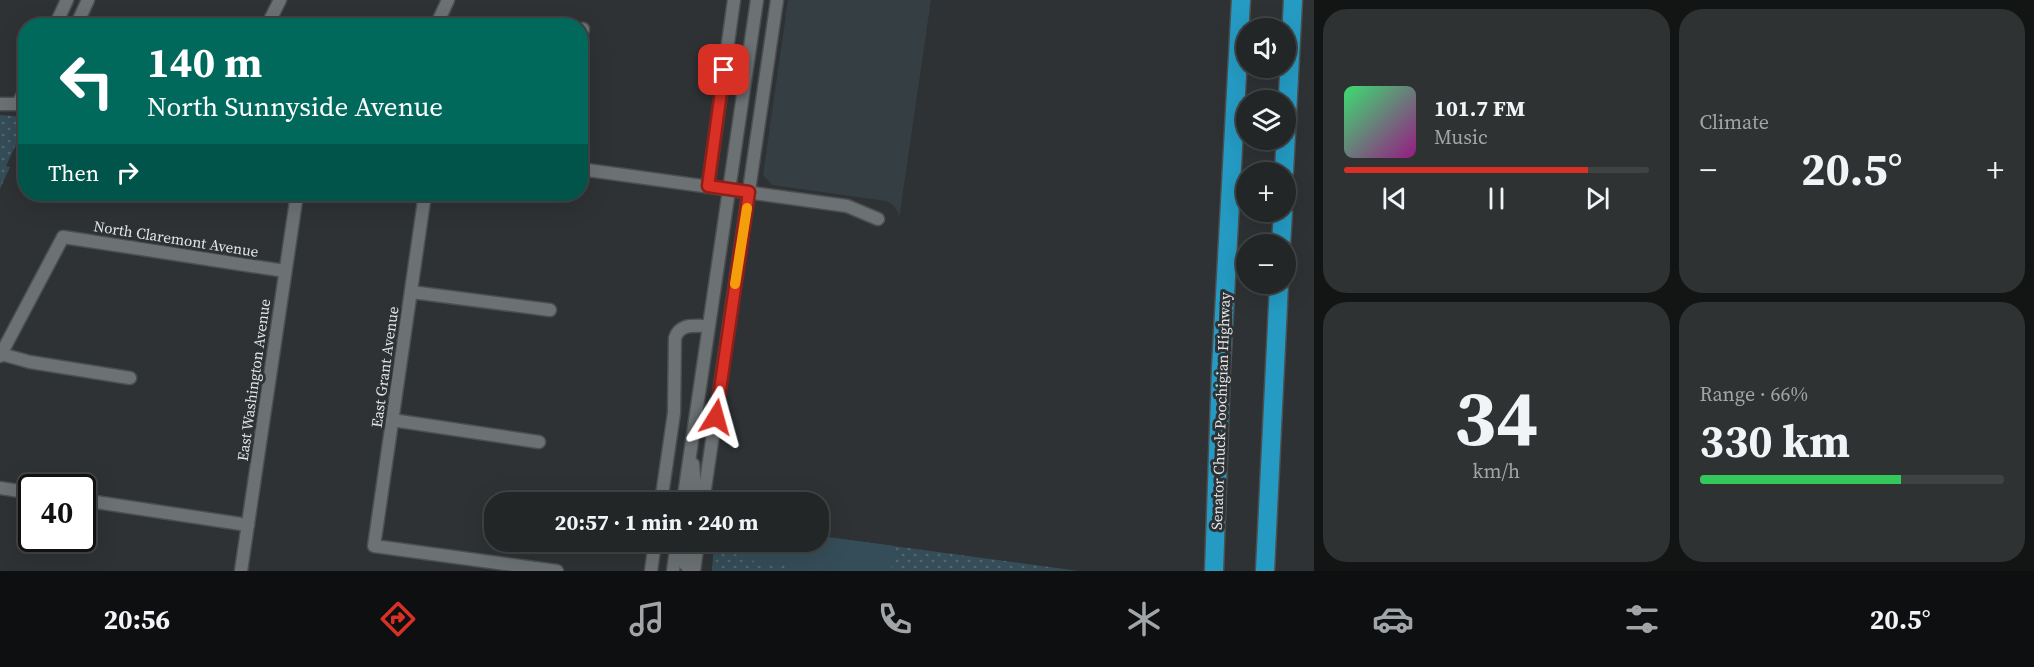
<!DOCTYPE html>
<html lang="en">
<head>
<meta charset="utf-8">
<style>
  body { margin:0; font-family:"Source Serif 4",serif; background:#2e3233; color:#f1f3f6; height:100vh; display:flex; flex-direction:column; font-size:22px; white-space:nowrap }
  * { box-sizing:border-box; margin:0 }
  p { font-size:20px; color:#a2a5a7 }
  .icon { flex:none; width:33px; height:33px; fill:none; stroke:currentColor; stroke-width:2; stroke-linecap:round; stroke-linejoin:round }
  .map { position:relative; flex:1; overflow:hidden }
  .details { display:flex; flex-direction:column; gap:9px; padding:9px; background:#131515; width:720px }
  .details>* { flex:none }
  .hud { position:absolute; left:18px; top:18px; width:570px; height:183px; border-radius:24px; box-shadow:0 6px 24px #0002,0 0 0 2px #3f4344; background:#00695c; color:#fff; overflow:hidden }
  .fabs { position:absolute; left:1236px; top:18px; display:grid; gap:12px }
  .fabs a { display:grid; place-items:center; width:60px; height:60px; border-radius:50%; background:#222627; box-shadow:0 6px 24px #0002,0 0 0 2px #3f4344; font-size:30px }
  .speed { position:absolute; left:18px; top:474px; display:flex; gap:12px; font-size:30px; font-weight:700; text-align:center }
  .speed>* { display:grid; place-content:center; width:78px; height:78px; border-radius:50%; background:#222627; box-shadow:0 6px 24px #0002,0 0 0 2px #3f4344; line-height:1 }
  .speed .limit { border:3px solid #111; border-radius:9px; background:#fff; color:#111 }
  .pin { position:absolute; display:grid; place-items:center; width:51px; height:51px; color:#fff; margin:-26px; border-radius:12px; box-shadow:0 3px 9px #0006 }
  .me { position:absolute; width:66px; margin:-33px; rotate:8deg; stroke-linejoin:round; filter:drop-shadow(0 0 4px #0008) }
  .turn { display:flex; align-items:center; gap:21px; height:126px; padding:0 30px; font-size:27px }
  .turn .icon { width:78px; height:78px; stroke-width:2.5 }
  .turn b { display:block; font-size:42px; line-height:51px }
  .then { display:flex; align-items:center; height:57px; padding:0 30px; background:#0003; gap:12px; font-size:22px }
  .big { font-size:45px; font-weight:700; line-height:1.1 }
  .details .tile { flex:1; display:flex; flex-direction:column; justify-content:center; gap:9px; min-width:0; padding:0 21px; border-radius:24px; background:#2e3233 }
  .details .dial { align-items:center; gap:0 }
  .dial b { font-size:78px; line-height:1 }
  .song { display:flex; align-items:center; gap:18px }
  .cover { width:72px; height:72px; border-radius:9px; background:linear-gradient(135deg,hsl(140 70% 55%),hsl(310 70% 35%)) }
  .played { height:6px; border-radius:3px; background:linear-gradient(90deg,#d93025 80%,#3f4344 80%) }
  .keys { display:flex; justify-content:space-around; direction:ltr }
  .heat { display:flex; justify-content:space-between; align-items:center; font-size:33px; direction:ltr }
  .charge { height:9px; border-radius:4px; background:linear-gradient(90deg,#34c759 66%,#3f4344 0) }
  .details .tiles { flex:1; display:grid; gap:9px; grid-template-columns:repeat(2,1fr) }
  .trip { position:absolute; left:484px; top:492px; width:345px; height:60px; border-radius:24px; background:#222627; box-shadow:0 6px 24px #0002,0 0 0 2px #3f4344; font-weight:700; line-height:60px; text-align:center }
  .tabs { display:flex; height:96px; justify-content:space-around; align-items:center; background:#0e0f10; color:#a2a5a7 }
  .tabs .icon { width:42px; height:42px }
  .tabs .active { color:#d93025 }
  .tabs b { font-size:27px; color:#f1f3f6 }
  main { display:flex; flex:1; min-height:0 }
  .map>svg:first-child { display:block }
  .built { fill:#343e43 }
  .grass { fill:url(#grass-dots) }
  .garden { fill:#354d58 }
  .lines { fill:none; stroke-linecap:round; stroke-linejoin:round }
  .minor-casing { stroke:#4b4f50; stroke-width:15 }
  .highway-casing { stroke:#4b4f50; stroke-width:21 }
  .minor { stroke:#6c7173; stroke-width:12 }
  .highway { stroke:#259bc4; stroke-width:18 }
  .route-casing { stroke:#8d1f18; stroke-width:15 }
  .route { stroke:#d93025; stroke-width:10 }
  .slow { stroke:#f59e0b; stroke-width:10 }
  .labels { text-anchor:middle; stroke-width:6; stroke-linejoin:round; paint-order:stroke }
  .street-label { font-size:15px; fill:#e3e6e7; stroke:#2e3234 }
</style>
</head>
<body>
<main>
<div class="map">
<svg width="1314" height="571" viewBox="0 0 1314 571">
  <defs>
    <pattern id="grass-dots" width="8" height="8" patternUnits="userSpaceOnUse" patternTransform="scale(1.5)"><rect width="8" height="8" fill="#354d58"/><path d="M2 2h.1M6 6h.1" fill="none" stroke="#526770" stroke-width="1.8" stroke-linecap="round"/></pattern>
  </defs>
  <rect width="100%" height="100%" fill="#2e3234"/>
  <polygon class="built" points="788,0 931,0 899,219 898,212 893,205 886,201 772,185 763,175"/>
  <g class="grass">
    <polygon points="0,115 25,117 25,125 6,166 10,167 0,189"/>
    <polygon points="819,536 1079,571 712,571 714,542 819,542"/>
  </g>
  <polygon class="garden" points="819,536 895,546 891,571 791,571 782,564 738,559 741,542 819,542"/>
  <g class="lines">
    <defs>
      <g id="minor">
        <polyline points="55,26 67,0"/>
        <polyline points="76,26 88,0"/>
        <polyline points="267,26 280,0"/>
        <polyline points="436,26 448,0"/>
        <polyline points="580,40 583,29"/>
        <polyline points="0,104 26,104"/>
        <polyline points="18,104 26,88"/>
        <polyline points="580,169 847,206 878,219"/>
        <polyline points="708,186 734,0"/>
        <polyline points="425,194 374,546 557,571"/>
        <polyline points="411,292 550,310"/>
        <polyline points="1,354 30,362 130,378"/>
        <polyline points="0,356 63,237 285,271"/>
        <polyline points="392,420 539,442"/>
        <polyline points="0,488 32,493"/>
        <polyline points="82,500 248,525"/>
        <path d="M 661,502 L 674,413 L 675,338 C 680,323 694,326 708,326"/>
        <polyline points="683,502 757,0"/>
        <polyline points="692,502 695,487 693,464"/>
        <polyline points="703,502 777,0"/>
        <polyline points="686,542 685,564 691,571"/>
        <polyline points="241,571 297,194"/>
        <polyline points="651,571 655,542"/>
        <polyline points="673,571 677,542"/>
        <polyline points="694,571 698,542"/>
      </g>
      <g id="highway">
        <polyline points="1284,172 1293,0"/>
        <polyline points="1281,244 1283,212"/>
        <polyline points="1214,571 1221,369 1241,0"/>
        <polyline points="1265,571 1279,284"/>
      </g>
    </defs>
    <use href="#minor" class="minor-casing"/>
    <use href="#highway" class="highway-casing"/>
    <use href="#minor" class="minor"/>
    <use href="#highway" class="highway"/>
  </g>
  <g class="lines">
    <defs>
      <polyline id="route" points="716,417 749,192 708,186 724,70"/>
    </defs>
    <use href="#route" class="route-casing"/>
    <use href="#route" class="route"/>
    <polyline class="slow" points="735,284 747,208"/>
  </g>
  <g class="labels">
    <g class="street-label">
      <text transform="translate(176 239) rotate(9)" y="5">North Claremont Avenue</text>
      <text transform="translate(385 367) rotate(-82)" y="5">East Grant Avenue</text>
      <text transform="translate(254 380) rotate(-82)" y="5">East Washington Avenue</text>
      <text transform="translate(1221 411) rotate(-88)" y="5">Senator Chuck Poochigian Highway</text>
    </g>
  </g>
</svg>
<div class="fabs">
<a><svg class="icon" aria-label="sound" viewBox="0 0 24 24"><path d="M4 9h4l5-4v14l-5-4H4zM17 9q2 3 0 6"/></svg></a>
<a><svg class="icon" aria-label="layers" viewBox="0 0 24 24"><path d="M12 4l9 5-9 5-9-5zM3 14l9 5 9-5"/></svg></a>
<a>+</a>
<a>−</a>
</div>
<div class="speed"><div class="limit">40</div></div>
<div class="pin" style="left:724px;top:70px;background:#d93025"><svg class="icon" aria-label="arrive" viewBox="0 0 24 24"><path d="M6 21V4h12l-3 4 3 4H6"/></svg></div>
<svg class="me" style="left:716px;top:417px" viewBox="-20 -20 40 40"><path d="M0-17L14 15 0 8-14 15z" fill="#d93025" stroke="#fff" stroke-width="4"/></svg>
<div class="trip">20:57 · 1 min · 240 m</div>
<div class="hud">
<div class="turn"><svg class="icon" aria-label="left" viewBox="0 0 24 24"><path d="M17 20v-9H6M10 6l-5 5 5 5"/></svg><div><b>140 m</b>North Sunnyside Avenue</div></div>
<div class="then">Then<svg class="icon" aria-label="right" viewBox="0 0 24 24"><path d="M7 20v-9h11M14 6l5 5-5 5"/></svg></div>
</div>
</div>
<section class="details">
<div class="tiles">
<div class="tile">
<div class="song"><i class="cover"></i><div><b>101.7 FM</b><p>Music</p></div></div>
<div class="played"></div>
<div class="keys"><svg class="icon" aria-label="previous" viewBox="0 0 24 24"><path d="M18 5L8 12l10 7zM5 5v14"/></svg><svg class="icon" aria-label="pause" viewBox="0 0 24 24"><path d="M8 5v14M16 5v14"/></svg><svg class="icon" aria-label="next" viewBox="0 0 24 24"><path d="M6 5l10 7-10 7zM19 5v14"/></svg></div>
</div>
<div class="tile"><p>Climate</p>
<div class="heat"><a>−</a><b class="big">20.5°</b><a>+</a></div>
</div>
<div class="tile dial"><b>34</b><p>km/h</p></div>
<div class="tile"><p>Range · 66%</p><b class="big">330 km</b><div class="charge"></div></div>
</div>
</section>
</main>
<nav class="tabs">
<b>20:56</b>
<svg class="icon active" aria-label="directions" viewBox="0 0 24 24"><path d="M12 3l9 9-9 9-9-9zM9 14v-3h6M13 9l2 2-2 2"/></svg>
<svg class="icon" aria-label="music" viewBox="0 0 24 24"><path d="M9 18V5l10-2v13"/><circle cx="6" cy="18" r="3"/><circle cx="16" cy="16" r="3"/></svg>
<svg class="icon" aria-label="phone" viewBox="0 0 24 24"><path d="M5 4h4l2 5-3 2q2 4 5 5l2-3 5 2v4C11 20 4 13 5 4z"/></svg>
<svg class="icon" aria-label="climate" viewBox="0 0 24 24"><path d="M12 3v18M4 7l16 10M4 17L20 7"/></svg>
<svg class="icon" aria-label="car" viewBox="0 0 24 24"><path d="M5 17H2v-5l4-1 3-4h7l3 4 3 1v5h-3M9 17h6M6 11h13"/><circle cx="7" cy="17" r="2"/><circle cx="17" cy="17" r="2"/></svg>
<svg class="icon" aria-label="filters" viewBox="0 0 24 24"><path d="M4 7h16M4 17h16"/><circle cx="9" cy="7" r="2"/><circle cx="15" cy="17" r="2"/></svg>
<b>20.5°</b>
</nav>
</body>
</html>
